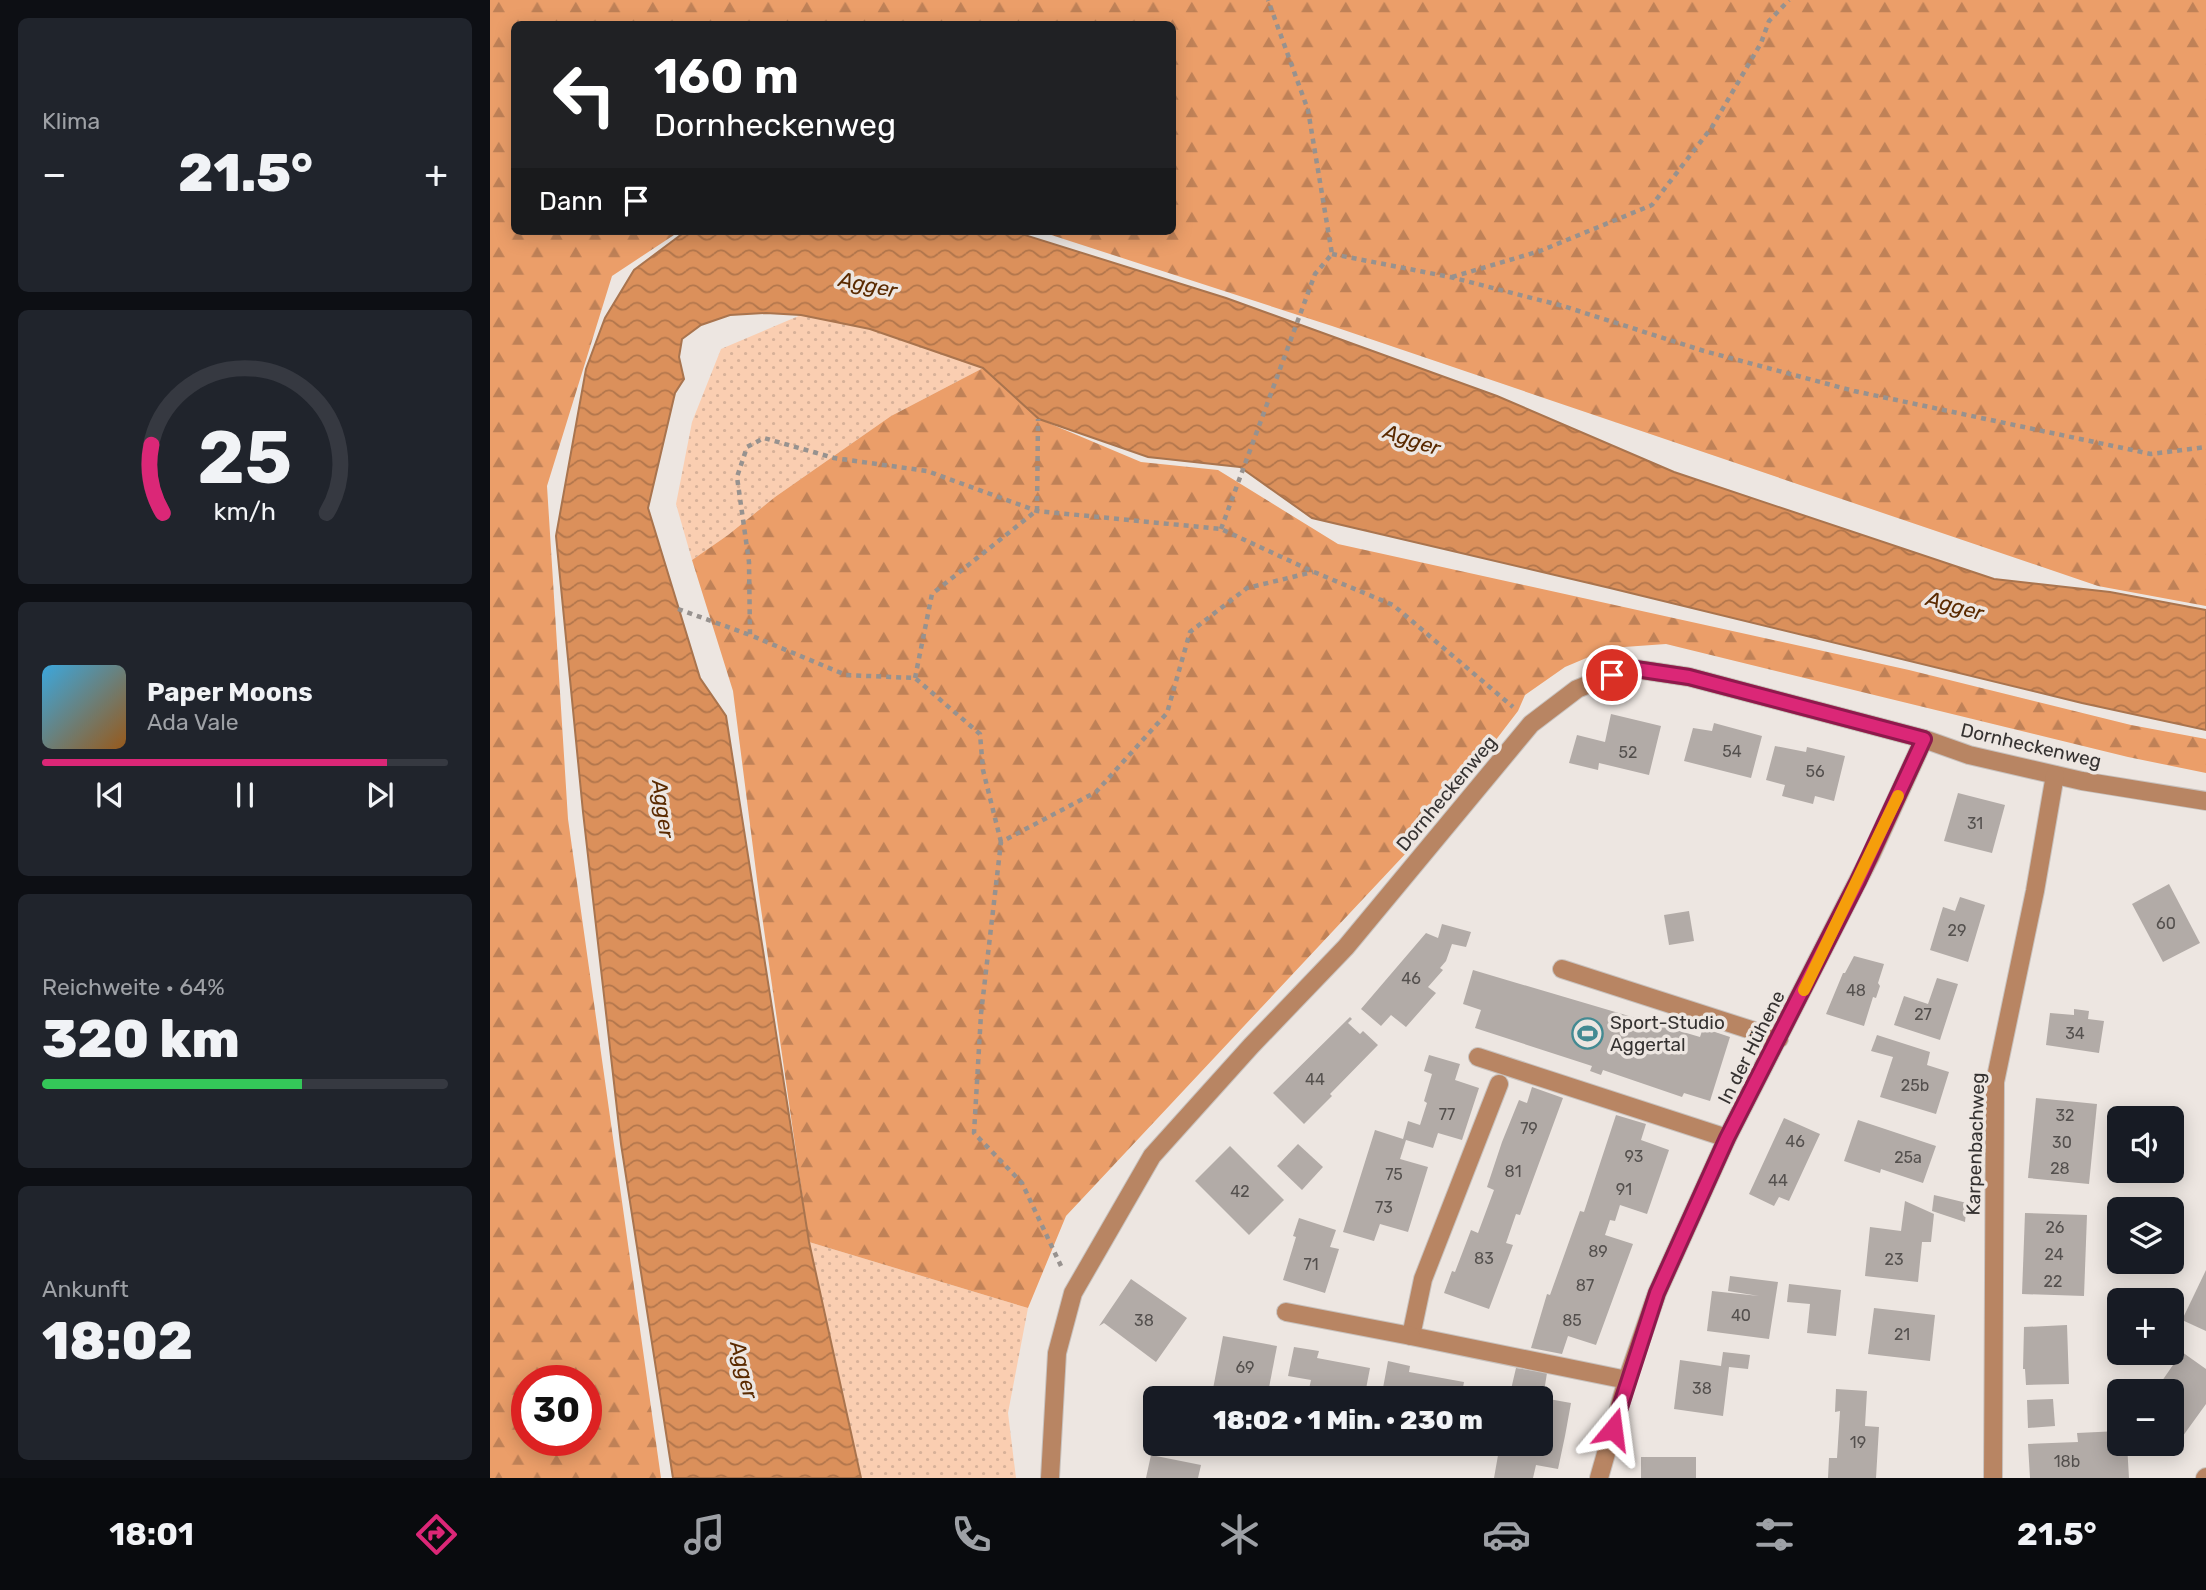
<!DOCTYPE html>
<html lang="de">
<head>
<meta charset="utf-8">
<style>
  body { margin:0; font-family:Rubik,sans-serif; background:#20242c; color:#f1f3f6; height:100vh; display:flex; flex-direction:column; font-size:26px; white-space:nowrap }
  * { box-sizing:border-box; margin:0 }
  p { font-size:23px; color:#9ea1a6 }
  .icon { flex:none; width:38px; height:38px; fill:none; stroke:currentColor; stroke-width:2; stroke-linecap:round; stroke-linejoin:round }
  .map { position:relative; flex:1; overflow:hidden }
  .side { display:flex; flex-direction:column; gap:18px; padding:18px; background:#0d0f14; width:490px }
  .side>* { flex:none }
  .banner { position:absolute; left:21px; top:21px; width:665px; height:214px; border-radius:10px; box-shadow:0 4px 18px #0003; background:#202124; color:#fff; overflow:hidden }
  .buttons { position:absolute; left:1617px; top:1106px; display:grid; gap:14px }
  .buttons a { display:grid; place-items:center; width:77px; height:77px; border-radius:10px; background:#171b24; box-shadow:0 4px 18px #0003; font-size:35px }
  .speed { position:absolute; left:21px; top:1365px; display:flex; gap:14px; font-size:35px; font-weight:700; text-align:center }
  .speed>* { display:grid; place-content:center; width:91px; height:91px; border-radius:50%; background:#171b24; box-shadow:0 4px 18px #0003; line-height:1 }
  .speed .limit { border:10px solid #d22; background:#fff; color:#111 }
  .pin { position:absolute; display:grid; place-items:center; width:60px; height:60px; color:#fff; margin:-30px; border:4px solid #fff; border-radius:50%; box-shadow:0 2px 7px #0007 }
  .me { position:absolute; width:77px; margin:-38px; rotate:16deg; stroke-linejoin:round; filter:drop-shadow(0 0 5px #0008) }
  .turn { display:flex; align-items:center; gap:24px; height:147px; padding:0 28px; font-size:32px }
  .turn .icon { width:91px; height:91px; stroke-width:2.5 }
  .turn b { display:block; font-size:49px; line-height:60px }
  .then { display:flex; align-items:center; height:66px; padding:0 28px; background:#0003; gap:14px; font-size:26px }
  .big { font-size:52px; font-weight:800; line-height:1.1 }
  .side .widget { flex:1; display:flex; flex-direction:column; justify-content:center; gap:10px; min-width:0; padding:0 24px; border-radius:10px; background:#20242c }
  .side .dial { align-items:center; gap:0 }
  .dial svg { height:182px; overflow:visible; fill:none; stroke:#363941; stroke-width:7; stroke-linecap:round; text-anchor:middle }
  .dial text { fill:#f1f3f6; stroke:none }
  .song { display:flex; align-items:center; gap:21px }
  .cover { width:84px; height:84px; border-radius:10px; background:linear-gradient(135deg,hsl(200 70% 55%),hsl(30 70% 35%)) }
  .played { height:7px; border-radius:4px; background:linear-gradient(90deg,#db2777 85%,#363941 85%) }
  .keys { display:flex; justify-content:space-around; direction:ltr }
  .heat { display:flex; justify-content:space-between; align-items:center; font-size:38px; direction:ltr }
  .charge { height:10px; border-radius:5px; background:linear-gradient(90deg,#34c759 64%,#363941 0) }
  .trip { position:absolute; left:653px; top:1386px; width:410px; height:70px; border-radius:10px; background:#171b24; box-shadow:0 4px 18px #0003; font-weight:800; line-height:70px; text-align:center }
  .tabs { display:flex; height:112px; justify-content:space-around; align-items:center; background:#090b0e; color:#9ea1a6 }
  .tabs .icon { width:49px; height:49px }
  .tabs .selected { color:#db2777 }
  .tabs b { font-size:32px; color:#f1f3f6 }
  main { display:flex; flex:1; min-height:0 }
  .map>svg:first-child { display:block }
  .green { fill:url(#green-dots) }
  .forest { fill:url(#forest-firs); fill-rule:evenodd }
  .water { fill:url(#water-waves); stroke:#a9744e; stroke-width:2 }
  .building { fill:#b2aba7 }
  .lines { fill:none; stroke-linecap:round; stroke-linejoin:round }
  .minor-casing { stroke:#c8c2be; stroke-width:20 }
  .path { stroke:#97928f; stroke-width:4.5; stroke-dasharray:5 5; stroke-linecap:butt }
  .minor { stroke:#b88563; stroke-width:18 }
  .route-casing { stroke:#8e194d; stroke-width:18 }
  .route { stroke:#db2777; stroke-width:12 }
  .slow { stroke:#f59e0b; stroke-width:12 }
  .labels { text-anchor:middle; stroke-width:7; stroke-linejoin:round; paint-order:stroke }
  .number-label { font-size:16px; fill:#54504e }
  .street-label { font-size:19px; fill:#353231; stroke:#ede6e1 }
  .poi-label { font-size:19px; fill:#353231; stroke:#ede6e1; text-anchor:start }
  .water-label { font-size:21px; font-style:italic; fill:#5a2a00; stroke:#ede6e1 }
</style>
</head>
<body>
<main>
<section class="side">
<div class="widget"><p>Klima</p>
<div class="heat"><a>−</a><b class="big">21.5°</b><a>+</a></div>
</div>
<div class="widget dial"><svg viewBox="0 0 100 80">
<path d="M14 69A42 42 0 1 1 86 69"/>
<path d="M14 69A42 42 0 0 1 9 39" stroke="#db2777"/>
<text x="50" y="56" font-size="32" font-weight="700">25</text>
<text x="50" y="72" font-size="11">km/h</text>
</svg></div>
<div class="widget">
<div class="song"><i class="cover"></i><div><b>Paper Moons</b><p>Ada Vale</p></div></div>
<div class="played"></div>
<div class="keys"><svg class="icon" aria-label="previous" viewBox="0 0 24 24"><path d="M18 5L8 12l10 7zM5 5v14"/></svg><svg class="icon" aria-label="pause" viewBox="0 0 24 24"><path d="M8 5v14M16 5v14"/></svg><svg class="icon" aria-label="next" viewBox="0 0 24 24"><path d="M6 5l10 7-10 7zM19 5v14"/></svg></div>
</div>
<div class="widget"><p>Reichweite · 64%</p><b class="big">320 km</b><div class="charge"></div></div>
<div class="widget"><p>Ankunft</p><b class="big">18:02</b></div>
</section>
<div class="map">
<svg width="1716" height="1478" viewBox="0 0 1716 1478">
  <defs>
    <pattern id="green-dots" width="8" height="8" patternUnits="userSpaceOnUse" patternTransform="scale(1.75)"><rect width="8" height="8" fill="#faceb1"/><path d="M2 2h.1M6 6h.1" fill="none" stroke="#d7b199" stroke-width="1.8" stroke-linecap="round"/></pattern>
    <pattern id="forest-firs" width="22" height="20" patternUnits="userSpaceOnUse" patternTransform="scale(1.75)"><rect width="22" height="20" fill="#eb9e69"/><path d="M5 1l3.5 6h-7zM16 11l3.5 6h-7z" fill="#bf8157"/></pattern>
    <pattern id="water-waves" width="16" height="10" patternUnits="userSpaceOnUse" patternTransform="scale(1.75)"><rect width="16" height="10" fill="#db905b"/><path d="M0 5q4-4 8 0t8 0" fill="none" stroke="#b2764c"/></pattern>
  </defs>
  <rect width="100%" height="100%" fill="#ede6e1"/>
  <g class="green">
    <polygon points="311,315 380,329 493,368 401,416 285,497 238,535 202,560 186,504 202,422 231,349"/>
    <polygon points="319,1242 538,1308 518,1413 526,1478 371,1478"/>
  </g>
  <g class="forest">
    <path d="M 0,0 L 1716,0 L 1716,606 L 1608,586 L 842,326 L 549,231 L 682,231 L 682,24 L 24,24 L 24,231 L 190,231 L 122,276 L 57,486 L 78,819 L 171,1478 L 0,1478 ZM 37,1381 L 96,1381 L 96,1440 L 37,1440 Z"/>
    <polygon points="493,368 549,419 651,462 728,470 848,544 1419,670 1641,725 1716,739 1716,773 1638,757 1176,644 1120,648 1075,667 1035,695 1028,711 933,835 576,1216 538,1308 319,1242 269,895 243,691 202,560 238,535 285,497 401,416"/>
  </g>
  <polygon class="water" points="196,231 522,231 736,298 1007,396 1184,472 1504,579 1620,592 1716,610 1716,730 1592,703 1120,588 822,518 750,467 658,457 549,419 493,368 380,329 311,315 276,313 240,315 211,325 192,339 189,357 194,379 185,393 158,508 210,678 236,716 319,1242 371,1478 183,1478 131,1144 93,812 66,536 96,369 115,318 144,270"/>
  <g class="building">
    <polygon points="1121,714 1171,726 1159,775 1109,763 1108,770 1079,763 1087,735 1115,742"/>
    <polygon points="1224,723 1272,736 1261,778 1194,761 1203,728 1222,731"/>
    <polygon points="1285,746 1316,752 1317,747 1355,756 1344,801 1325,796 1323,804 1292,796 1295,785 1276,780"/>
    <polygon points="1468,793 1515,805 1502,853 1454,841"/>
    <polygon points="1679,884 1710,943 1673,962 1642,904"/>
    <polygon points="1470,897 1495,905 1478,962 1440,950 1453,907 1465,911"/>
    <polygon points="1199,911 1204,941 1179,945 1174,915"/>
    <polygon points="952,924 981,932 976,947 962,944 956,961 950,968 953,970 938,987 946,993 916,1027 901,1015 891,1026 871,1009 936,933 948,938"/>
    <polygon points="1364,956 1394,964 1388,983 1390,986 1386,998 1383,997 1374,1026 1336,1014 1353,973 1355,973"/>
    <polygon points="983,970 1210,1037 1213,1028 1240,1037 1220,1101 1194,1093 1192,1097 1113,1070 1111,1075 1100,1071 1102,1066 985,1028 991,1010 973,1004"/>
    <polygon points="1447,978 1468,984 1450,1040 1404,1025 1414,996 1438,1004"/>
    <polygon points="1584,1009 1599,1011 1598,1019 1614,1021 1609,1053 1556,1045 1560,1013 1584,1015"/>
    <polygon points="860,1017 862,1019 858,1023 870,1034 873,1031 888,1045 840,1094 842,1096 814,1124 783,1093"/>
    <polygon points="1387,1035 1440,1052 1437,1065 1459,1072 1446,1114 1390,1097 1403,1057 1381,1051"/>
    <polygon points="939,1055 970,1064 965,1080 989,1088 972,1140 948,1133 943,1148 916,1140 910,1159 938,1167 918,1232 890,1224 884,1241 853,1232 885,1130 913,1139 918,1121 930,1125 937,1103 934,1101 942,1074 934,1071"/>
    <polygon points="1042,1087 1073,1098 1030,1215 1026,1214 1016,1243 1023,1245 999,1309 954,1293 962,1271 965,1272 981,1230 988,1233 1004,1190 997,1187 1012,1142 1029,1100 1037,1103"/>
    <polygon points="1546,1098 1607,1104 1599,1184 1538,1178"/>
    <polygon points="1126,1115 1156,1124 1151,1140 1179,1150 1157,1214 1130,1205 1125,1221 1120,1220 1115,1235 1143,1244 1106,1345 1078,1336 1072,1354 1041,1348 1057,1294 1060,1295 1090,1211 1094,1212"/>
    <polygon points="1294,1118 1330,1134 1299,1201 1289,1197 1284,1206 1259,1194"/>
    <polygon points="1368,1120 1446,1146 1433,1183 1391,1169 1390,1173 1354,1161"/>
    <polygon points="808,1144 833,1167 812,1190 787,1166"/>
    <polygon points="740,1146 794,1200 759,1235 705,1181"/>
    <polygon points="1444,1195 1477,1203 1475,1222 1442,1211"/>
    <polygon points="1415,1201 1444,1214 1441,1242 1432,1242 1428,1282 1375,1276 1380,1227 1411,1231"/>
    <polygon points="1535,1213 1597,1215 1594,1296 1532,1294"/>
    <polygon points="809,1218 846,1230 840,1247 849,1249 835,1293 793,1280 806,1237 803,1236"/>
    <polygon points="1716,1270 1716,1331 1692,1320"/>
    <polygon points="1240,1276 1288,1282 1279,1339 1217,1331 1222,1291 1269,1296 1238,1291"/>
    <polygon points="641,1279 697,1318 666,1362 614,1323 609,1326"/>
    <polygon points="1299,1284 1351,1290 1346,1336 1317,1333 1320,1304 1297,1302"/>
    <polygon points="1384,1308 1445,1315 1440,1361 1378,1354"/>
    <polygon points="1577,1325 1579,1384 1536,1385 1535,1369 1533,1369 1534,1327"/>
    <polygon points="733,1336 787,1346 777,1398 723,1389"/>
    <polygon points="804,1347 829,1351 827,1358 880,1368 875,1394 892,1398 817,1398 821,1380 798,1376"/>
    <polygon points="1233,1352 1260,1355 1258,1369 1239,1367 1233,1416 1184,1409 1190,1360 1231,1366"/>
    <polygon points="1692,1352 1716,1369 1716,1404 1690,1440 1682,1435 1682,1391 1665,1391"/>
    <polygon points="898,1361 920,1366 919,1372 974,1382 971,1398 914,1398 915,1393 893,1388"/>
    <polygon points="1026,1368 1057,1373 1053,1398 1081,1403 1075,1436 1068,1469 1046,1465 1043,1478 1004,1478 1010,1444 1050,1444 1050,1398 1019,1398"/>
    <polygon points="1346,1389 1377,1391 1375,1426 1389,1427 1386,1478 1338,1478 1339,1458 1347,1458 1350,1411 1345,1412"/>
    <polygon points="1563,1399 1565,1426 1538,1428 1537,1400"/>
    <polygon points="1629,1431 1629,1444 1637,1444 1639,1478 1540,1478 1538,1444 1588,1442 1587,1433"/>
    <polygon points="661,1455 711,1465 708,1478 656,1478"/>
    <rect x="1151" y="1457" width="55" height="21"/>
  </g>
  <g class="lines">
    <defs>
      <g id="minor">
        <polyline points="1072,969 1289,1039"/>
        <polyline points="988,1057 1237,1138"/>
        <polyline points="1009,1084 933,1279 921,1336 1137,1380"/>
        <polyline points="796,1312 921,1336"/>
        <polyline points="560,1478 567,1353 583,1293 662,1156 761,1046 856,947 1041,724 1087,689 1139,668 1199,677 1434,739 1479,755 1592,781 1716,801"/>
        <polyline points="1109,1478 1137,1380 1167,1293 1237,1138 1380,857 1434,739"/>
        <polyline points="1503,1478 1505,1082 1545,891 1565,775"/>
        <polyline points="1715,1478 1716,1477"/>
      </g>
    </defs>
    <use href="#minor" class="minor-casing"/>
    <g class="path">
      <polyline points="842,254 960,277 1073,306 1214,351 1364,391 1661,454 1716,447"/>
      <polyline points="962,277 1050,251 1162,205 1222,127 1271,43 1279,21 1299,0"/>
      <polyline points="547,511 548,419"/>
      <polyline points="731,529 825,274 842,254 818,110 778,0"/>
      <polyline points="188,609 260,635"/>
      <polyline points="425,678 442,594 546,511"/>
      <polyline points="511,842 493,770 490,734 425,678 356,675 260,635 259,562 247,477 257,447 274,438 344,458 437,471 547,511 731,529 824,572 903,605 1023,707"/>
      <polyline points="571,1266 532,1183 484,1133 491,1014 511,842 606,792 677,713 700,632 757,588 823,572"/>
    </g>
    <use href="#minor" class="minor"/>
  </g>
  <g class="lines">
    <defs>
      <polyline id="route" points="1122,675 1139,668 1199,677 1434,739 1368,881 1237,1138 1167,1293 1123,1429"/>
    </defs>
    <use href="#route" class="route-casing"/>
    <use href="#route" class="route"/>
    <polyline class="slow" points="1314,990 1408,796"/>
  </g>
  <defs>
    <symbol id="stadium-ring" viewBox="-11 -11 22 22"><circle r="9.5" fill="#ede6e1" stroke="#438a92" stroke-width="1.5"/><path d="M0-5a6.5 5 0 1 0 0 10a6.5 5 0 1 0 0-10ZM-3.5-1.8h7v3.6h-7Z" fill="#438a92"/></symbol>
  </defs>
  <g fill-rule="evenodd">
    <use href="#stadium-ring" x="1080" y="1016" width="35" height="35"/>
  </g>
  <g class="labels">
    <g class="number-label">
      <text x="1242" y="757">54</text>
      <text x="1138" y="758">52</text>
      <text x="1325" y="777">56</text>
      <text x="1485" y="829">31</text>
      <text x="1676" y="929">60</text>
      <text x="1467" y="936">29</text>
      <text x="921" y="984">46</text>
      <text x="1366" y="996">48</text>
      <text x="1433" y="1020">27</text>
      <text x="1585" y="1039">34</text>
      <text x="825" y="1085">44</text>
      <text x="1425" y="1091">25b</text>
      <text x="957" y="1120">77</text>
      <text x="1575" y="1121">32</text>
      <text x="1039" y="1134">79</text>
      <text x="1305" y="1147">46</text>
      <text x="1572" y="1148">30</text>
      <text x="1144" y="1162">93</text>
      <text x="1418" y="1163">25a</text>
      <text x="1570" y="1174">28</text>
      <text x="1023" y="1177">81</text>
      <text x="904" y="1180">75</text>
      <text x="1288" y="1186">44</text>
      <text x="1134" y="1195">91</text>
      <text x="750" y="1197">42</text>
      <text x="894" y="1213">73</text>
      <text x="1565" y="1233">26</text>
      <text x="1108" y="1257">89</text>
      <text x="1564" y="1260">24</text>
      <text x="994" y="1264">83</text>
      <text x="1404" y="1265">23</text>
      <text x="821" y="1270">71</text>
      <text x="1563" y="1287">22</text>
      <text x="1095" y="1291">87</text>
      <text x="1251" y="1321">40</text>
      <text x="654" y="1326">38</text>
      <text x="1082" y="1326">85</text>
      <text x="1412" y="1340">21</text>
      <text x="755" y="1373">69</text>
      <text x="1212" y="1394">38</text>
      <text x="1368" y="1448">19</text>
      <text x="1577" y="1467">18b</text>
    </g>
    <g class="street-label">
      <text transform="translate(1541 745) rotate(13)" y="7">Dornheckenweg</text>
      <text transform="translate(956 793) rotate(-50)" y="7">Dornheckenweg</text>
      <text transform="translate(1261 1047) rotate(-63)" y="7">In der Hühene</text>
      <text transform="translate(1485 1144) rotate(-88)" y="7">Karpenbachweg</text>
    </g>
    <g class="poi-label">
      <text x="1120" y="1029">Sport-Studio<tspan x="1120" dy="22">Aggertal</tspan></text>
    </g>
    <g class="water-label">
      <text transform="translate(378 285) rotate(12)" y="7">Agger</text>
      <text transform="translate(922 440) rotate(18)" y="7">Agger</text>
      <text transform="translate(1465 606) rotate(16)" y="7">Agger</text>
      <text transform="translate(173 809) rotate(82)" y="7">Agger</text>
      <text transform="translate(254 1370) rotate(76)" y="7">Agger</text>
    </g>
  </g>
</svg>
<div class="buttons">
<a><svg class="icon" aria-label="sound" viewBox="0 0 24 24"><path d="M4 9h4l5-4v14l-5-4H4zM17 9q2 3 0 6"/></svg></a>
<a><svg class="icon" aria-label="layers" viewBox="0 0 24 24"><path d="M12 4l9 5-9 5-9-5zM3 14l9 5 9-5"/></svg></a>
<a>+</a>
<a>−</a>
</div>
<div class="speed"><div class="limit">30</div></div>
<div class="pin" style="left:1122px;top:675px;background:#d93025"><svg class="icon" aria-label="arrive" viewBox="0 0 24 24"><path d="M6 21V4h12l-3 4 3 4H6"/></svg></div>
<svg class="me" style="left:1123px;top:1429px" viewBox="-20 -20 40 40"><path d="M0-17L14 15 0 8-14 15z" fill="#db2777" stroke="#fff" stroke-width="4"/></svg>
<div class="trip">18:02 · 1 Min. · 230 m</div>
<div class="banner">
<div class="turn"><svg class="icon" aria-label="left" viewBox="0 0 24 24"><path d="M17 20v-9H6M10 6l-5 5 5 5"/></svg><div><b>160 m</b>Dornheckenweg</div></div>
<div class="then">Dann<svg class="icon" aria-label="arrive" viewBox="0 0 24 24"><path d="M6 21V4h12l-3 4 3 4H6"/></svg></div>
</div>
</div>
</main>
<nav class="tabs">
<b>18:01</b>
<svg class="icon selected" aria-label="directions" viewBox="0 0 24 24"><path d="M12 3l9 9-9 9-9-9zM9 14v-3h6M13 9l2 2-2 2"/></svg>
<svg class="icon" aria-label="music" viewBox="0 0 24 24"><path d="M9 18V5l10-2v13"/><circle cx="6" cy="18" r="3"/><circle cx="16" cy="16" r="3"/></svg>
<svg class="icon" aria-label="phone" viewBox="0 0 24 24"><path d="M5 4h4l2 5-3 2q2 4 5 5l2-3 5 2v4C11 20 4 13 5 4z"/></svg>
<svg class="icon" aria-label="climate" viewBox="0 0 24 24"><path d="M12 3v18M4 7l16 10M4 17L20 7"/></svg>
<svg class="icon" aria-label="car" viewBox="0 0 24 24"><path d="M5 17H2v-5l4-1 3-4h7l3 4 3 1v5h-3M9 17h6M6 11h13"/><circle cx="7" cy="17" r="2"/><circle cx="17" cy="17" r="2"/></svg>
<svg class="icon" aria-label="filters" viewBox="0 0 24 24"><path d="M4 7h16M4 17h16"/><circle cx="9" cy="7" r="2"/><circle cx="15" cy="17" r="2"/></svg>
<b>21.5°</b>
</nav>
</body>
</html>
